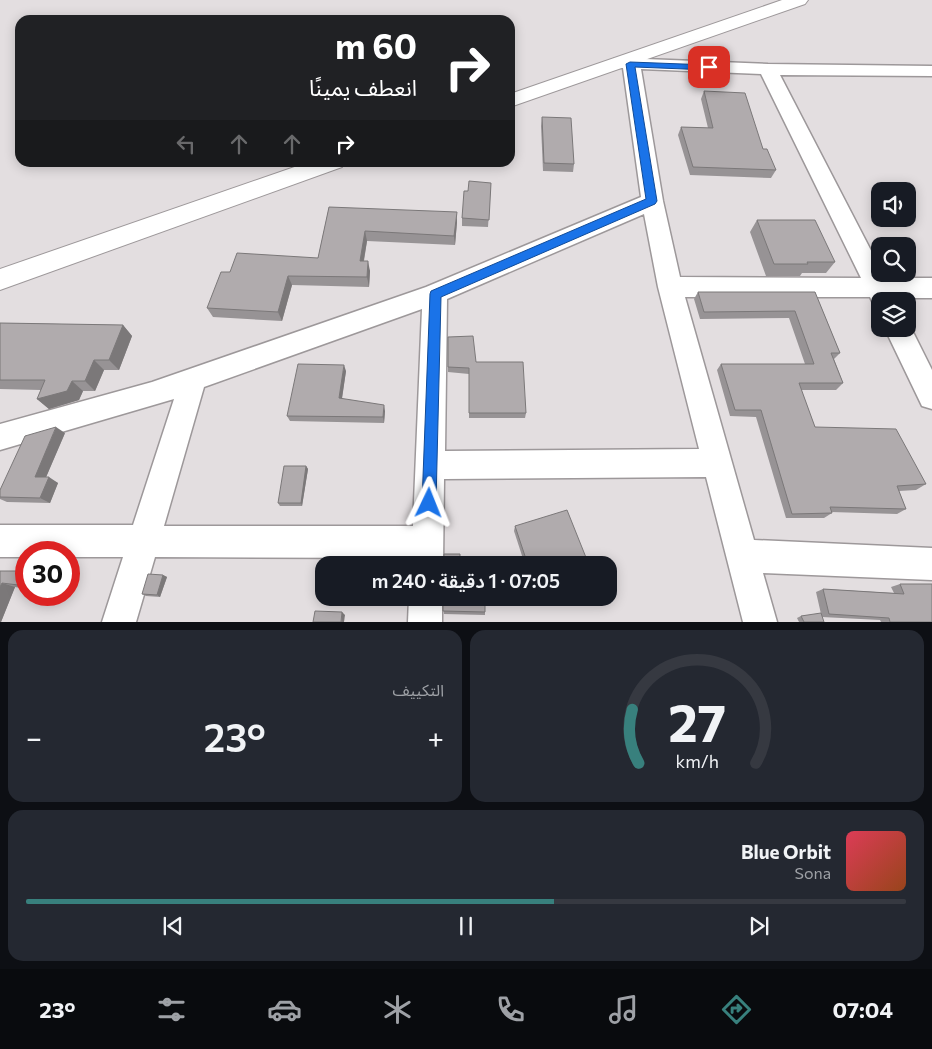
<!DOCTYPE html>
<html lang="ar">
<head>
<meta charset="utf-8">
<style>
  body { margin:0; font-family:Commissioner,"Noto Sans Arabic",sans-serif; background:#242831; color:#f1f3f6; direction:rtl; height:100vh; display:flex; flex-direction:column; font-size:19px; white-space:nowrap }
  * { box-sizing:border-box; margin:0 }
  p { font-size:16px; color:#9ea1a6 }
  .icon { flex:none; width:28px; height:28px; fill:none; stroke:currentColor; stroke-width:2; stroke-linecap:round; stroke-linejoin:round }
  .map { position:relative; height:622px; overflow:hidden; direction:ltr }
  .details { display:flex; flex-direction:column; gap:8px; padding:8px; background:#0d0f14; flex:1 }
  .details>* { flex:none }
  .top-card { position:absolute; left:15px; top:15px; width:500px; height:152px; border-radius:15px; box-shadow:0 2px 12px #0003; direction:rtl; background:#202124; color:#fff; overflow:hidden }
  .tools { position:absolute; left:871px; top:182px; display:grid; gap:10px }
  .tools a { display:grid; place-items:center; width:45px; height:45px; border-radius:10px; background:#171b24; box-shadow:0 2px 12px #0003; font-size:25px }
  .speed { position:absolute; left:15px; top:541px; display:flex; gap:10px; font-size:25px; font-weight:700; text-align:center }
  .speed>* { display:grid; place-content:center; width:65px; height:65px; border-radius:50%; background:#171b24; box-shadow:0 2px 12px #0003; line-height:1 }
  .speed .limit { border:8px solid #d22; background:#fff; color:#111 }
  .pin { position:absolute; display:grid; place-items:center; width:42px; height:42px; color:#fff; margin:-21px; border-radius:10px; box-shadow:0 2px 8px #0006 }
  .me { position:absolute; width:55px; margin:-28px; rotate:2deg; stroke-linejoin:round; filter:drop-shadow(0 0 4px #0008) }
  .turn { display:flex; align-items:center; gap:18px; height:105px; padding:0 15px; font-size:22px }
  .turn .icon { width:65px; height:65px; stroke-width:2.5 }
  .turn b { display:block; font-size:35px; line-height:42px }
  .lanes { display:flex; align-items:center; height:48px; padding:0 15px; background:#0003; justify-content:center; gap:25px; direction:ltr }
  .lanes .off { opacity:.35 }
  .big { font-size:38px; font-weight:600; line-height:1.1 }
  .details .card { flex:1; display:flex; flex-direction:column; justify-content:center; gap:8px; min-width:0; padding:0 18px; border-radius:15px; background:#242831 }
  .details .dial { align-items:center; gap:0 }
  .dial svg { height:130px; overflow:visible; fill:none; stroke:#363941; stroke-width:7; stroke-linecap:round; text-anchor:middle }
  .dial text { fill:#f1f3f6; stroke:none }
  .song { display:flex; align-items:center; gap:15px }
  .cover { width:60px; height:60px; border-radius:8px; background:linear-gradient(135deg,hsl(350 70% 55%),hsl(20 70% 35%)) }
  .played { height:5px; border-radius:2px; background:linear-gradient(90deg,#38807d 60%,#363941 60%) }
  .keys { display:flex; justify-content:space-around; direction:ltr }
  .heat { display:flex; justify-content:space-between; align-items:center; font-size:28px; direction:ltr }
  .details .tiles { flex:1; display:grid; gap:8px; grid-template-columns:1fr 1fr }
  .card:last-child { grid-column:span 2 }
  .trip { position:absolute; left:315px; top:556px; width:302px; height:50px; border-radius:15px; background:#171b24; box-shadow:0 2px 12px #0003; font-weight:600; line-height:50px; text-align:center; direction:rtl }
  .tabs { display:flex; height:80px; justify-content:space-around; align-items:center; background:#090b0e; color:#9ea1a6 }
  .tabs .icon { width:35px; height:35px }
  .tabs .current { color:#38807d }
  .tabs b { font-size:22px; color:#f1f3f6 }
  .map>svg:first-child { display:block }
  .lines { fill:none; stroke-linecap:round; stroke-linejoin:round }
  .minor-casing { stroke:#9d989a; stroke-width:3 }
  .secondary-casing { stroke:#9d989a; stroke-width:2 }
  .minor { fill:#fff; fill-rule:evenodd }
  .secondary { fill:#fff; fill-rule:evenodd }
  .wall { fill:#979395 }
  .shaded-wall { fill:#7b7879 }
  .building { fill:#b0abad; stroke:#7b7879 }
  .route { fill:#1a73e8; stroke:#114b97 }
</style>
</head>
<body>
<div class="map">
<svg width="932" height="622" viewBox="0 0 932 622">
  <rect width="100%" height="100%" fill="#e3dee0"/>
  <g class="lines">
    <defs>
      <g id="minor">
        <path d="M 620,58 L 768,64 L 932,66 L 932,76 L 780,75 L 880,268 L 880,274 L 883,274 L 885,278 L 932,278 L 932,298 L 895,298 L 896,301 L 880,301 L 880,309 L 875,307 L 870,297 L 685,297 L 754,540 L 932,548 L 932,580 L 763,573 L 777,622 L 743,622 L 706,477 L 444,479 L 443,565 L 411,565 L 411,558 L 155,557 L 136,622 L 102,622 L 123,557 L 69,557 L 69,552 L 26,552 L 26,557 L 0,557 L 0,525 L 133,525 L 174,399 L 0,450 L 0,424 L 152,382 L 426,287 L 641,197 L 623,68 L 614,67 L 611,63 L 614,59 ZM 641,69 L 761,74 L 861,278 L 680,277 L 663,201 ZM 644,214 L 658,287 L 699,449 L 445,451 L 447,299 ZM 422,309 L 413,526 L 164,526 L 204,387 Z"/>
        <polygon points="908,322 932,370 932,409 922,406 885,329 908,329"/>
        <polygon points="409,598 442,598 442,622 408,622"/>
      </g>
      <g id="secondary">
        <polygon points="782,0 808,0 805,4 510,107 510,94"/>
        <polygon points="309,162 345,162 342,167 0,290 0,269"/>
      </g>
    </defs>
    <use href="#minor" class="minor-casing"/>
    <use href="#secondary" class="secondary-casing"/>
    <use href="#minor" class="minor"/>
    <use href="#secondary" class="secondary"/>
  </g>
  <g class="wall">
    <polygon points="704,91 763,149 776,170 771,178 690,175 678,135 681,127 708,128 701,99"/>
    <polygon points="542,117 574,164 573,172 543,171 541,126"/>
    <polygon points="491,183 488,227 462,226 462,218 468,191"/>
    <polygon points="329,207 457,222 455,245 367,241 364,261 370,271 369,287 292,285 282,321 213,317 207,308 230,272 318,258"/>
    <polygon points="757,220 835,262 826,273 802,273 800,276 766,276 750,232"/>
    <polygon points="698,292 815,292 840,353 834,359 843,383 836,390 801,390 815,427 926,484 916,490 899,491 906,509 897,514 831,512 832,513 824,518 786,518 756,417 730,416 717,370 721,364 805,364 789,318 700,319 694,299"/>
    <polygon points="0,323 123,325 132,336 119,370 104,370 95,391 83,391 79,400 49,409 37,399 41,390 0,389"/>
    <polygon points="476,362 526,413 525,418 469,418 469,374 448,372 448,367"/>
    <polygon points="346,371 342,399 385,411 384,423 290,421 287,416"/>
    <polygon points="65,433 46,477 58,483 50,503 7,502 0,499 0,490"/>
    <polygon points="306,466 308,469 302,506 280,506 278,503"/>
    <polygon points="515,526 589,565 525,565 514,531"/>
    <polygon points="0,571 26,571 26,589 15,587 1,622"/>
    <polygon points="163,575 167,577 160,597 146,596 142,594"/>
    <polygon points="900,584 932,622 881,622 880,620 822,617 824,622 799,622 797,618 801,616 821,614 816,592 823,589 894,593 891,587"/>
    <polygon points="442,598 485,598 485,615 444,614 443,598"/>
  </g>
  <g class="shaded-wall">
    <polygon points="457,212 457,222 455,245 454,236"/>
    <polygon points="365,231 367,241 362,270 360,261"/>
    <polygon points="368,261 370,271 369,287 367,277"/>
    <polygon points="288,276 292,285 282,321 278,312"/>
    <polygon points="123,325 132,336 119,370 109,360"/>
    <polygon points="94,360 104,370 95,391 85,381"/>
    <polygon points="344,365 346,371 341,404 339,398"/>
    <polygon points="72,381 83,391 79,400 49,409 37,399"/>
    <polygon points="384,405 385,411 384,423 383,417"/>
    <polygon points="56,427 65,433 44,482 35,477"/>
    <polygon points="306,466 308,469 302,506 301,503"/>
    <polygon points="49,477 58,483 50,503 40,498"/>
    <polygon points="69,572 77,575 69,592"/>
    <polygon points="163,575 167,577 160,597 157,595"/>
    <polygon points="2,583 15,587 1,622 0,622 0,587"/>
    <polygon points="342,612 345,615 344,622 341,622"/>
  </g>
  <g class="building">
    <polygon points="704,91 745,93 763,149 767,149 776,170 693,167 681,127 713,128"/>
    <polygon points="542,117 571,118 574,164 544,163"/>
    <polygon points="469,181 491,183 489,220 462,218 464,191 468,191"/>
    <polygon points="329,207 457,212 454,236 365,231 360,261 368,261 367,277 288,276 278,312 207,308 221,272 230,272 237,253 318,258"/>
    <polygon points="757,220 815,220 835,262 807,262 808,264 774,264"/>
    <polygon points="698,292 815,292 840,353 831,353 843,383 799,383 815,427 896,429 926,484 897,486 906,509 830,507 832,513 792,514 761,410 735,410 721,364 814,364 795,311 704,312"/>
    <polygon points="0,323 123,325 109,360 94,360 85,381 72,381 67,391 37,399 45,380 0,380"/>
    <polygon points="473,336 476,362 523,362 526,413 469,413 469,368 448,367 448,337"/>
    <polygon points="298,364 344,365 339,398 384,405 383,417 287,416"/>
    <polygon points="56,427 35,477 49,477 40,498 0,497 0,490 25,436"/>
    <polygon points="284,466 306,466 301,503 278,503"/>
    <polygon points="567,510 589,565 528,565 515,526"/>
    <polygon points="444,554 460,554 460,565 438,565 438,563 444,562"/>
    <polygon points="0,571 26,571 26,586 2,583 0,587"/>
    <polygon points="148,574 163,575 157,595 142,594"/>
    <polygon points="900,584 932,584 932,622 890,622 889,618 829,614 823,589 904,594"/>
    <polygon points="443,598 485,598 485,612 443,611"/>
    <polygon points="315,611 342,612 341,622 313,622"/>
    <polygon points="821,613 824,622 804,622 801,616"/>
  </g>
  <polygon class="route" points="630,62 709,65 713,67 709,70 635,67 657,201 655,204 441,297 436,503 434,508 429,510 424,508 422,503 430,294 431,291 646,199 626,64"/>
</svg>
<div class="tools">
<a><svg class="icon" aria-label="sound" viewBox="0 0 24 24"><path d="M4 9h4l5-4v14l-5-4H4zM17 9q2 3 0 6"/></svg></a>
<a><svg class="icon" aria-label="search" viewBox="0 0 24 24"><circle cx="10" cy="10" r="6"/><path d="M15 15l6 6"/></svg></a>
<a><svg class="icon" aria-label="layers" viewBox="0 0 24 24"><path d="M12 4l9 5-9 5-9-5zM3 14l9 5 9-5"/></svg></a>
</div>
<div class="speed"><div class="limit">30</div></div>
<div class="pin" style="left:709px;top:67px;background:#d93025"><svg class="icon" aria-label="arrive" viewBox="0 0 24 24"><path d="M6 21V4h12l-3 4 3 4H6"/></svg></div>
<svg class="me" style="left:429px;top:503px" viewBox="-20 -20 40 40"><path d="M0-17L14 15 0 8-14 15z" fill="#1a73e8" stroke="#fff" stroke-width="4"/></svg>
<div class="trip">07:05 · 1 دقيقة · 240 m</div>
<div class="top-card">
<div class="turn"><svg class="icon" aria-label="right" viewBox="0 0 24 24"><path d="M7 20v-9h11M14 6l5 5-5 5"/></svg><div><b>60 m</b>انعطف يمينًا</div></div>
<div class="lanes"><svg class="icon off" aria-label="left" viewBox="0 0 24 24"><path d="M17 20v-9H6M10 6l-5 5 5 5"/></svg><svg class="icon off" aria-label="ahead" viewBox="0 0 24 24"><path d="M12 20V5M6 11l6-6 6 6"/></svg><svg class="icon off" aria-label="ahead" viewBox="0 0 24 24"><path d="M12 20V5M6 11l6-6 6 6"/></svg><svg class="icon" aria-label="right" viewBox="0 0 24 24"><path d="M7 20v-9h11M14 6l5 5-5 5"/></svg></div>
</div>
</div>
<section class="details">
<div class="tiles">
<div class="card dial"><svg viewBox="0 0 100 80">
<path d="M14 69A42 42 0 1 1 86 69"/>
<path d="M14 69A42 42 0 0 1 10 36" stroke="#38807d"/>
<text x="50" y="56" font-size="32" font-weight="700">27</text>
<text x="50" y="72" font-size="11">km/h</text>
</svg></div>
<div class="card"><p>التكييف</p>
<div class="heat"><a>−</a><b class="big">23°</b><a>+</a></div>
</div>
<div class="card">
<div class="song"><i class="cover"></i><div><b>Blue Orbit</b><p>Sona</p></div></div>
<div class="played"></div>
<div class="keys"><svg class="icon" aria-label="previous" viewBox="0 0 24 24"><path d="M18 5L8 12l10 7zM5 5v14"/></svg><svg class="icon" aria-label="pause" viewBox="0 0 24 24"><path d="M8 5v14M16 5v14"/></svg><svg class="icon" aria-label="next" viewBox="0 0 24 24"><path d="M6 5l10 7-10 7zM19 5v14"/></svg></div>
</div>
</div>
</section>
<nav class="tabs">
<b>07:04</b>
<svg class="icon current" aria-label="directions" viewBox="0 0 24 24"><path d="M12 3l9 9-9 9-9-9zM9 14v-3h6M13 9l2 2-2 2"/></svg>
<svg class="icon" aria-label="music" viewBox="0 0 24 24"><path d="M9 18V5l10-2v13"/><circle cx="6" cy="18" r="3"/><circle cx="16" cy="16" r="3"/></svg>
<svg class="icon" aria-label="phone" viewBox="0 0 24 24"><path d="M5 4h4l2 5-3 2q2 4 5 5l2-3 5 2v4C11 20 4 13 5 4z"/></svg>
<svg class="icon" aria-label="climate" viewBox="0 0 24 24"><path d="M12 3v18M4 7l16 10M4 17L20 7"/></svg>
<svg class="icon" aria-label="car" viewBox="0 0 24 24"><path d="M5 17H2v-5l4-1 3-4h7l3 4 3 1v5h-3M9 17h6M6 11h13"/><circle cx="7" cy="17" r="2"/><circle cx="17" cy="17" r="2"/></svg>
<svg class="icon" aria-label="filters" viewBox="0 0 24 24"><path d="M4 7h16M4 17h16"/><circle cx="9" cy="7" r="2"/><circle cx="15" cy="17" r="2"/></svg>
<b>23°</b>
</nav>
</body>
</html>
